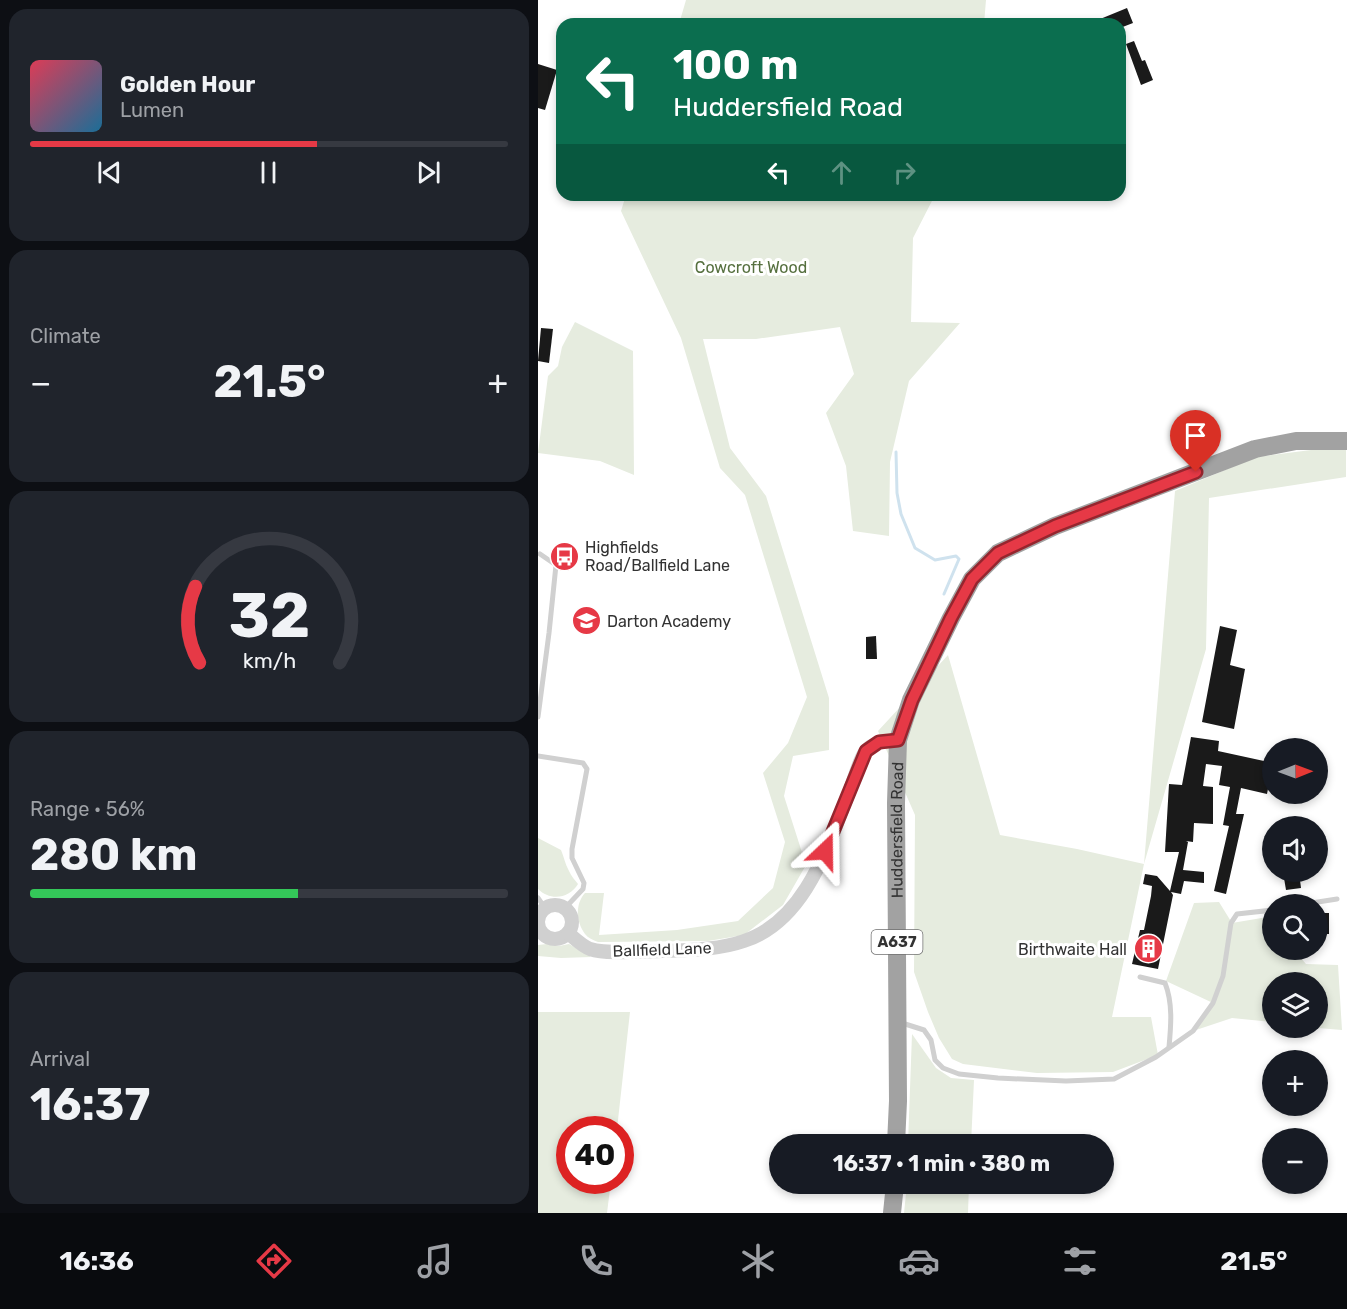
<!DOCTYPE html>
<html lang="en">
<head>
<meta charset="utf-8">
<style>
  body { margin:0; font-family:Rubik,sans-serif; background:#20242c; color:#f1f3f6; height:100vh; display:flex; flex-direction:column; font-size:22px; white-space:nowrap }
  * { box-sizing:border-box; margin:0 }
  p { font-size:20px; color:#9ea1a6 }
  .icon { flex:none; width:33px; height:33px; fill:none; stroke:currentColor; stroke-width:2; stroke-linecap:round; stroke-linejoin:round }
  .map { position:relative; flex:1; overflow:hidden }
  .panel { display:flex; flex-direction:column; gap:9px; padding:9px; background:#0d0f14; width:538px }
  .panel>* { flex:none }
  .banner { position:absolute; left:18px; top:18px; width:570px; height:183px; border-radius:18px; box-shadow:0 3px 9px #0003; background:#0b6e4f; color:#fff; overflow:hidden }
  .needle { width:39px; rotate:89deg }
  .buttons { position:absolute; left:724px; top:738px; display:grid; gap:12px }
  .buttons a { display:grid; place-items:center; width:66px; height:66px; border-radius:50%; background:#171b24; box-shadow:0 3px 9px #0003; font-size:30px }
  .speed { position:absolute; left:18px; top:1116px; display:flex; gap:12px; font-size:30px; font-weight:700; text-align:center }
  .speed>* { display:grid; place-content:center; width:78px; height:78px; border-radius:50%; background:#171b24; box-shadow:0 3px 9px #0003; line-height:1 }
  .speed .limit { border:9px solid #d22; background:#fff; color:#111 }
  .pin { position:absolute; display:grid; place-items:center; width:51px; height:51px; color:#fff; margin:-62px -26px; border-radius:50% 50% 50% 0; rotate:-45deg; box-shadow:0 0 6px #0007 }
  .pin .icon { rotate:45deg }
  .me { position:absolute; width:66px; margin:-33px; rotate:23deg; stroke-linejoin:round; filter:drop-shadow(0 0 4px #0008) }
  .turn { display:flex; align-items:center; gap:21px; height:126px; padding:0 18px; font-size:27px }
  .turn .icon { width:78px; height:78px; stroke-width:2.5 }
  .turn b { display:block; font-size:42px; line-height:51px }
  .lanes { display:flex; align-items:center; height:57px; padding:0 18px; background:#0003; justify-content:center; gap:30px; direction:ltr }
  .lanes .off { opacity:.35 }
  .big { font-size:45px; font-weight:700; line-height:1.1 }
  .panel .tile { flex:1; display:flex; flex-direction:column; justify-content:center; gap:9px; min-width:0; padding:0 21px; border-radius:18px; background:#20242c }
  .panel .dial { align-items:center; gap:0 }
  .dial svg { height:156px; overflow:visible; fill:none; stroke:#363941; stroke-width:7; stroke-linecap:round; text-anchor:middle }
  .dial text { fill:#f1f3f6; stroke:none }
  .song { display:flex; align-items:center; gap:18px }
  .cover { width:72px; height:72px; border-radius:9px; background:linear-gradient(135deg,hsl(350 70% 55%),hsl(200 70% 35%)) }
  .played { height:6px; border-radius:3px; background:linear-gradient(90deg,#e63946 60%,#363941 60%) }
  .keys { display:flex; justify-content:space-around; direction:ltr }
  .heat { display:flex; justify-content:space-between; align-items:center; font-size:33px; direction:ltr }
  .charge { height:9px; border-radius:4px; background:linear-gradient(90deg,#34c759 56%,#363941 0) }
  .trip { position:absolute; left:231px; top:1134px; width:345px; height:60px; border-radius:30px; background:#171b24; box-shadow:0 3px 9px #0003; font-weight:700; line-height:60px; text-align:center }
  .tab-bar { display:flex; height:96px; justify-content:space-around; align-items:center; background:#090b0e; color:#9ea1a6 }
  .tab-bar .icon { width:42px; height:42px }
  .tab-bar .active { color:#e63946 }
  .tab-bar b { font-size:27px; color:#f1f3f6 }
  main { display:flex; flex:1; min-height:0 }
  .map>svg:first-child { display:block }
  .green { fill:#e6ecdf }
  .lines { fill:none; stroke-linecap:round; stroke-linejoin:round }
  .stream { stroke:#cfe2ee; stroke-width:3 }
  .building { fill:#1a1a1a }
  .service { stroke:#d0d0d0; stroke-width:5 }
  .tertiary { stroke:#d0d0d0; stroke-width:14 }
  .trunk { stroke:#a2a2a2; stroke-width:18 }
  .route-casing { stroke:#96252e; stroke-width:15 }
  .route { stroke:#e63946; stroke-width:10 }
  .labels { text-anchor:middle; stroke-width:6; stroke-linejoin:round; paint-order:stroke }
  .shield { fill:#fff; stroke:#707070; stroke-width:1.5 }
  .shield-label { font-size:15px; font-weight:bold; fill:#333 }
  .park-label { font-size:16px; fill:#56703f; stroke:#fff }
  .poi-label { font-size:16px; fill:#333; stroke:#fff; text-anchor:start }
  .street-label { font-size:16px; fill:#333; stroke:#fff }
</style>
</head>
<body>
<main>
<section class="panel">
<div class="tile">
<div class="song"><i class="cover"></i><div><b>Golden Hour</b><p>Lumen</p></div></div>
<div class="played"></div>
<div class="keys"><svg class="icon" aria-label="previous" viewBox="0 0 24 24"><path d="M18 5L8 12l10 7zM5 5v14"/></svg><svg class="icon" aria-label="pause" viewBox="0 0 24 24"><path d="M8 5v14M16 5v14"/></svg><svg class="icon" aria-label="next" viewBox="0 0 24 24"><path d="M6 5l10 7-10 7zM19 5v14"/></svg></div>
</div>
<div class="tile"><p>Climate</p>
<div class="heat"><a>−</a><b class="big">21.5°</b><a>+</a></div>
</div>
<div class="tile dial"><svg viewBox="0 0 100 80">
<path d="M14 69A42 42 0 1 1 86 69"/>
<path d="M14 69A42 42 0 0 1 12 30" stroke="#e63946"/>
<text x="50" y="56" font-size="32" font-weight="700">32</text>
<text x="50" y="72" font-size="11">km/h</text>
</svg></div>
<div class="tile"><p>Range · 56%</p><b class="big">280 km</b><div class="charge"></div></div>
<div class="tile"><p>Arrival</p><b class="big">16:37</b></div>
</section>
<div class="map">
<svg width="809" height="1213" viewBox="0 0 809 1213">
  <rect width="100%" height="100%" fill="#fff"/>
  <g class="green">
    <polygon points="148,0 448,0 446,24 141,24"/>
    <path d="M 88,195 L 397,195 L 375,238 L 373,322 L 422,323 L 371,381 L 352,462 L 351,536 L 315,531 L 308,466 L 288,413 L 316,374 L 302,327 L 218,339 L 165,339 L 192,448 L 228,496 L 291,698 L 291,750 L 255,756 L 246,796 L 268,865 L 245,905 L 206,935 L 170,941 L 60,942 C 55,940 50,938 47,934 C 38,922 37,904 47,893 L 66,893 L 61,935 L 139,930 L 200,921 L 235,888 L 247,842 L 225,773 L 250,743 L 269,697 L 207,495 L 182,468 L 143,338 L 83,211 Z"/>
    <polygon points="37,322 95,351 96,475 62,461 0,453 10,376 20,366 24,347"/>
    <polygon points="773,450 808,450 808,477 671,498 668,649 606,864 574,1017 613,1017 620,1055 575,1072 499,1073 425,1064 414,1059 401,1038 390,1012 376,972 377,815 340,731 410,655 462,835 539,849 606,864 637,491 718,457"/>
    <path d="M 0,838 L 23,850 C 26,857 27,864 31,871 C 33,876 37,880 40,884 C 31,899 12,901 0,889 Z"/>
    <polygon points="681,902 694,923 735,916 735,950 756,950 768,964 800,965 804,1030 780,1028 780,982 735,982 735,1022 694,1018 655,1031 675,1003 628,981 656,903"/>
    <polygon points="9,944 21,946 31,944 53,957 23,958 0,956 0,945"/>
    <polygon points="0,1012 92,1012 79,1129 32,1130 32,1180 73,1181 69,1213 0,1213"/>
    <polygon points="374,1034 398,1068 413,1078 436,1080 433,1144 370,1144"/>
    <polygon points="369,1184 431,1184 430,1213 366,1213"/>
  </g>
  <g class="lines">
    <polyline class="stream" points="358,452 359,493 363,514 377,548 397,560 418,556 421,559 406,594"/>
  </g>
  <g class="building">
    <polygon points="589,8 595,23 582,28 582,24 550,24"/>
    <polygon points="596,41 604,61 607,60 615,80 603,85 588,44"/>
    <polygon points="0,64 19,70 7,110 0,108"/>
    <polygon points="3,328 15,329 11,363 0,361"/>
    <polygon points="682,626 699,630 692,665 707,669 696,729 664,722"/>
    <polygon points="338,636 339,659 328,659 328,637"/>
    <polygon points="653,737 681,741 680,751 735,763 729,794 703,788 698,814 706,814 688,894 676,891 691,826 685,825 692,787 681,785 684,766 668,764 665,786 675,787 675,824 656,823 655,842 648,841 650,842 645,870 666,872 666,883 646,881 643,894 633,892 635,895 620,969 594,964 602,930 606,930 613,896 614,886 605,884 607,874 619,876 632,891 641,852 627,852 631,784 644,785"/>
    <polygon points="745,872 761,872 763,888 748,890"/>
    <polygon points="783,913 791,913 791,934 780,934 780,917 783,917"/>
  </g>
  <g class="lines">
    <g class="service">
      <polyline points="0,717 11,633 18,565 2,554"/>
      <polyline points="0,756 45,763 49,769 34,849 34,858 46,883 45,889 27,908"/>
      <polyline points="0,898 7,908"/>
      <polyline points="767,904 799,899"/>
      <path d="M 602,977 L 627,983 C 635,1003 633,1026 631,1047"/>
      <polyline points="364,1023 386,1030 393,1040 397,1060 405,1068 421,1074 460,1078 528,1081 576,1079 618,1057 655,1031 675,1003 685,976 693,923 699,914 735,910"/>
    </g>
    <g class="tertiary">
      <circle cx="17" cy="922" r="17"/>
      <path d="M 30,933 C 36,938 44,946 52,949 C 70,955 105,951 125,951 C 152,950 180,950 206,941 C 268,921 290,845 312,790 C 316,780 321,760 327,752 C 334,742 349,741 360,740"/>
    </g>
    <g class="trunk">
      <path id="s1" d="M 358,1144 L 360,1101 L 358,803 L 360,740 L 373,700 L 413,618 L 434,579 L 460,553 L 517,526 L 717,449 L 758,441 L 809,441"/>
      <polyline points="354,1213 357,1184"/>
    </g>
  </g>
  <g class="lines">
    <defs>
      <polyline id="route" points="287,851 328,751 341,742 360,740 374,700 413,618 434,579 460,553 517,526 658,472"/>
    </defs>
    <use href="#route" class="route-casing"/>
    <use href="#route" class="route"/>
  </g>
  <defs>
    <symbol id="bus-disc" viewBox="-11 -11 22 22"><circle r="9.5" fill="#e63946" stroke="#fff"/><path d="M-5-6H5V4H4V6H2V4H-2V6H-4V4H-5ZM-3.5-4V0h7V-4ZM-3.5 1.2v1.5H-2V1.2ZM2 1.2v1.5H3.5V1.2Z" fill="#fff"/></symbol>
    <symbol id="school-disc" viewBox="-11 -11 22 22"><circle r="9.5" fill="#e63946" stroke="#fff"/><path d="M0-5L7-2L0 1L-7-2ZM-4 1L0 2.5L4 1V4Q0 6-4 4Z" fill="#fff"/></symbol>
    <symbol id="building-disc" viewBox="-11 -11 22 22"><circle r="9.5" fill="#e63946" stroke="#fff"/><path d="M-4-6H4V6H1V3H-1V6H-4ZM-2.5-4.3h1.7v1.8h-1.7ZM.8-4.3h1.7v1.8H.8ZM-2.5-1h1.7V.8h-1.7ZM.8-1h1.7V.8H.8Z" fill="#fff"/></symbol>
  </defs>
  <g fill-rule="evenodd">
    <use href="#bus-disc" x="10" y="540" width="33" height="33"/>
    <use href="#school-disc" x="32" y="604" width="33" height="33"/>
    <use href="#building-disc" x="594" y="932" width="33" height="33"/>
  </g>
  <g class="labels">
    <rect class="shield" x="333.5" y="930" width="51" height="24" rx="4.5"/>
    <g class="shield-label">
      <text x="359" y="947">A637</text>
    </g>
    <g class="park-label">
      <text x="213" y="273">Cowcroft Wood</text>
    </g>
    <g class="poi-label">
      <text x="47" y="553">Highfields<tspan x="47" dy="18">Road/Ballfield Lane</tspan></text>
      <text x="69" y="627">Darton Academy</text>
      <text x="589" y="955" text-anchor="end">Birthwaite Hall</text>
    </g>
    <g class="street-label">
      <text dy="6" stroke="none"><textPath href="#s1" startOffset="314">Huddersfield Road</textPath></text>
      <text transform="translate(124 949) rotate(-2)" y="6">Ballfield Lane</text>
    </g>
  </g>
</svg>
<div class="buttons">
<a><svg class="needle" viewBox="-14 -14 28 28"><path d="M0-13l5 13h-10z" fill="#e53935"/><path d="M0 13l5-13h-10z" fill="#9ea1a6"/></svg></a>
<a><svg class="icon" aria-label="sound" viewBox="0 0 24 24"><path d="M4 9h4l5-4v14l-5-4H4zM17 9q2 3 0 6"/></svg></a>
<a><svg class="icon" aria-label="search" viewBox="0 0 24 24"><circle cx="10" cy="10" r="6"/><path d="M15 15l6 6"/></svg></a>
<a><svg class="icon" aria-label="layers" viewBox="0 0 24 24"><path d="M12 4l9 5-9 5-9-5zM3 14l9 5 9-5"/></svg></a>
<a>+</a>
<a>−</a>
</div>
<div class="speed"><div class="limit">40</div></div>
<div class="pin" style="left:658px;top:472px;background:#d93025"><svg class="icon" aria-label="arrive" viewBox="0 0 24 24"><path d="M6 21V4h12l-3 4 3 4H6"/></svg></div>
<svg class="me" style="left:287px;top:851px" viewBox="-20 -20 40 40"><path d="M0-17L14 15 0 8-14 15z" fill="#e63946" stroke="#fff" stroke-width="4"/></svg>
<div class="trip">16:37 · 1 min · 380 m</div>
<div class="banner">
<div class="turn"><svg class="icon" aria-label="left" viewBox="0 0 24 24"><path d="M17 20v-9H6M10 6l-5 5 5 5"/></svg><div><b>100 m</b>Huddersfield Road</div></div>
<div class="lanes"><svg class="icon" aria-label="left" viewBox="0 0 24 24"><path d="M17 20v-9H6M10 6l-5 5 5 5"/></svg><svg class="icon off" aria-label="ahead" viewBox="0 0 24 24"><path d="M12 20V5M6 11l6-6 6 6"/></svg><svg class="icon off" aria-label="right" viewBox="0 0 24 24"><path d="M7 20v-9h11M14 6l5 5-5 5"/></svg></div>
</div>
</div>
</main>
<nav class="tab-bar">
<b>16:36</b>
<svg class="icon active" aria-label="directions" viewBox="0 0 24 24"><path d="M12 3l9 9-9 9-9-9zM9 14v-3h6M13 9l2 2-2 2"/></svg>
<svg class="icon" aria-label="music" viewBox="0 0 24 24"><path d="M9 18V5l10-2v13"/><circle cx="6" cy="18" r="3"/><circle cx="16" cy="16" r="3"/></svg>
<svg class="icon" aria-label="phone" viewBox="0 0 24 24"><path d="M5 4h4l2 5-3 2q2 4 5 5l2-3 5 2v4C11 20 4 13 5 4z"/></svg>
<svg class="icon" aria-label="climate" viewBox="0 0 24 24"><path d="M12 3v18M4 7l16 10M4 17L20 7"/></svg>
<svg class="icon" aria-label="car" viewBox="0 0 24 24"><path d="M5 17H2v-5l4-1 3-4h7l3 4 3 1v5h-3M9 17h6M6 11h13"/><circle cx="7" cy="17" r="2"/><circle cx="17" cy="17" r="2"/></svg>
<svg class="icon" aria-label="filters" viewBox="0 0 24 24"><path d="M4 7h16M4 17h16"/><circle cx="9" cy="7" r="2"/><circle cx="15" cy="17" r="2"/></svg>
<b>21.5°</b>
</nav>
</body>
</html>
